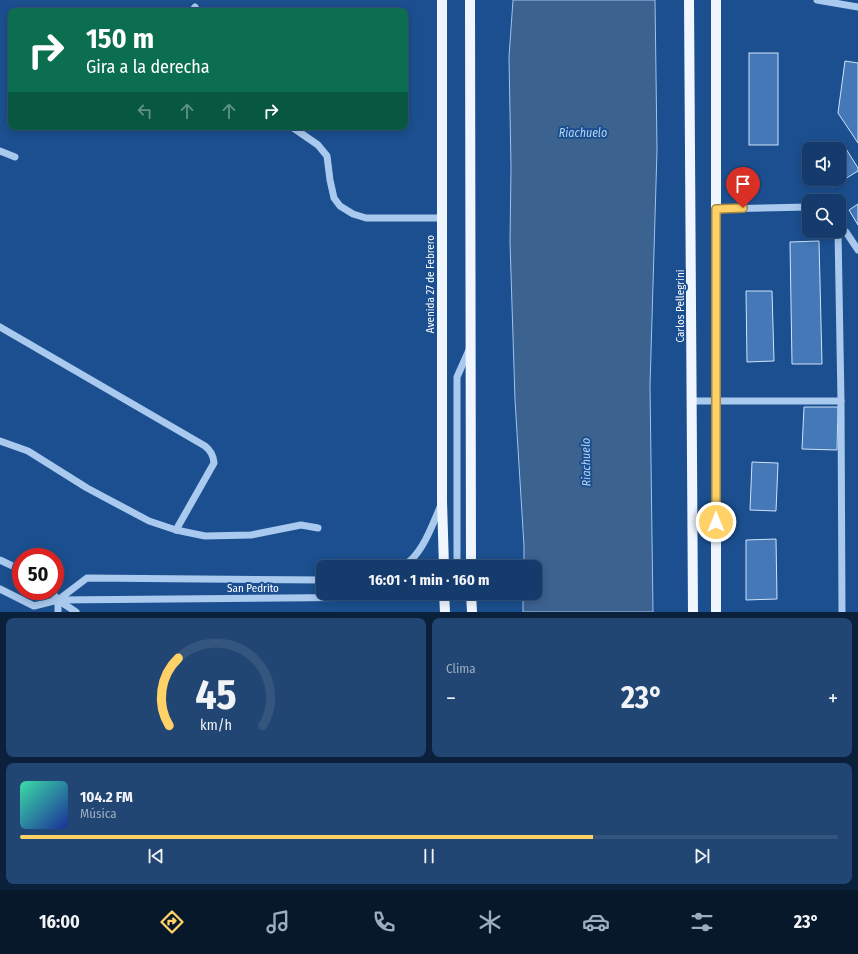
<!DOCTYPE html>
<html lang="es">
<head>
<meta charset="utf-8">
<style>
  body { margin:0; font-family:"Fira Sans Condensed",sans-serif; background:#214673; color:#f1f3f6; height:100vh; display:flex; flex-direction:column; font-size:15px; white-space:nowrap }
  * { box-sizing:border-box; margin:0 }
  p { font-size:13px; color:#9dadc1 }
  .icon { flex:none; width:22px; height:22px; fill:none; stroke:currentColor; stroke-width:2; stroke-linecap:round; stroke-linejoin:round }
  .map { position:relative; height:612px; overflow:hidden }
  .side { display:flex; flex-direction:column; gap:6px; padding:6px; background:#0b203b; flex:1 }
  .side>* { flex:none }
  .guide { position:absolute; left:8px; top:8px; width:400px; height:122px; border-radius:8px; box-shadow:0 2px 10px #0003,0 0 0 1px #33557e; background:#0b6e4f; color:#fff; overflow:hidden }
  .buttons { position:absolute; left:802px; top:142px; display:grid; gap:8px }
  .buttons a { display:grid; place-items:center; width:44px; height:44px; border-radius:8px; background:#143b6b; box-shadow:0 2px 10px #0003,0 0 0 1px #33557e; font-size:20px }
  .speed { position:absolute; left:12px; top:548px; display:flex; gap:8px; font-size:20px; font-weight:700; text-align:center }
  .speed>* { display:grid; place-content:center; width:52px; height:52px; border-radius:50%; background:#143b6b; box-shadow:0 2px 10px #0003,0 0 0 1px #33557e; line-height:1 }
  .speed .limit { border:6px solid #d22; background:#fff; color:#111 }
  .pin { position:absolute; display:grid; place-items:center; width:34px; height:34px; color:#fff; margin:-41px -17px; border-radius:50% 50% 50% 0; rotate:-45deg; box-shadow:0 0 4px #0007 }
  .pin .icon { rotate:45deg }
  .me { position:absolute; width:44px; margin:-22px; rotate:0deg; stroke-linejoin:round; filter:drop-shadow(0 0 3px #0008) }
  .turn { display:flex; align-items:center; gap:14px; height:84px; padding:0 12px; font-size:18px }
  .turn .icon { width:52px; height:52px; stroke-width:2.5 }
  .turn b { display:block; font-size:28px; line-height:34px }
  .lanes { display:flex; align-items:center; height:38px; padding:0 12px; background:#0003; justify-content:center; gap:20px; direction:ltr }
  .lanes .off { opacity:.35 }
  .big { font-size:30px; font-weight:700; line-height:1.1 }
  .side .widget { flex:1; display:flex; flex-direction:column; justify-content:center; gap:6px; min-width:0; padding:0 14px; border-radius:8px; background:#214673 }
  .side .dial { align-items:center; gap:0 }
  .dial svg { height:104px; overflow:visible; fill:none; stroke:#33557e; stroke-width:7; stroke-linecap:round; text-anchor:middle }
  .dial text { fill:#f1f3f6; stroke:none }
  .song { display:flex; align-items:center; gap:12px }
  .cover { width:48px; height:48px; border-radius:6px; background:linear-gradient(135deg,hsl(160 70% 55%),hsl(230 70% 35%)) }
  .played { height:4px; border-radius:2px; background:linear-gradient(90deg,#ffd166 70%,#33557e 70%) }
  .keys { display:flex; justify-content:space-around; direction:ltr }
  .heat { display:flex; justify-content:space-between; align-items:center; font-size:22px; direction:ltr }
  .side .tiles { flex:1; display:grid; gap:6px; grid-template-columns:1fr 1fr }
  .widget:last-child { grid-column:span 2 }
  .trip { position:absolute; left:316px; top:560px; width:226px; height:40px; border-radius:8px; background:#143b6b; box-shadow:0 2px 10px #0003,0 0 0 1px #33557e; font-weight:700; line-height:40px; text-align:center }
  .menu { display:flex; height:64px; justify-content:space-around; align-items:center; background:#08182b; color:#9dadc1 }
  .menu .icon { width:28px; height:28px }
  .menu .on { color:#ffd166 }
  .menu b { font-size:18px; color:#f1f3f6 }
  .map>svg:first-child { display:block }
  .water { fill:#3c6290; stroke:#9cc4f0 }
  .building { fill:#4478b7; stroke:#cfe3fa }
  .lines { fill:none; stroke-linecap:round; stroke-linejoin:round }
  .minor { stroke:#a9c9ee; stroke-width:7 }
  .major { stroke:#f0f6ff; stroke-width:10 }
  .route-casing { stroke:#a68842; stroke-width:10 }
  .route { stroke:#ffd166; stroke-width:7 }
  .labels { text-anchor:middle; stroke-width:4; stroke-linejoin:round; paint-order:stroke }
  .street-label { font-size:11px; fill:#fff; stroke:#1b4f8f }
  .water-label { font-size:12px; font-style:italic; fill:#b5d3f5; stroke:#1b4f8f }
</style>
</head>
<body>
<div class="map">
<svg width="858" height="612" viewBox="0 0 858 612">
  <rect width="100%" height="100%" fill="#1b4f8f"/>
  <polygon class="water" points="513,0 655,0 657,150 650,386 653,612 523,612 523,593 535,593 535,567 524,567 524,546 515,400 510,242 511,168 509,57"/>
  <g class="building">
    <rect x="749" y="53" width="29" height="92"/>
    <polygon points="845,61 858,63 858,143 838,113"/>
    <polygon points="843,144 858,168 858,171 832,187 827,179 839,179 839,149 834,149"/>
    <polygon points="858,204 858,225 849,210"/>
    <polygon points="819,241 822,364 792,364 790,242"/>
    <polygon points="746,291 772,291 774,361 747,362"/>
    <polygon points="804,407 838,407 837,450 802,449"/>
    <polygon points="752,462 778,463 776,511 750,510"/>
    <polygon points="776,539 777,599 746,600 746,540"/>
  </g>
  <g class="lines">
    <g class="minor">
      <polyline points="817,0 858,7"/>
      <polyline points="192,11 195,7"/>
      <polyline points="292,127 318,145 327,156 330,180 334,198 340,206 353,214 366,218 442,218"/>
      <polyline points="0,151 15,157"/>
      <polyline points="716,209 809,207"/>
      <polyline points="839,227 846,232 858,250"/>
      <polyline points="838,231 841,401 842,612"/>
      <path d="M 0,327 L 205,446 C 211,451 213,455 214,463 L 176,530"/>
      <polyline points="692,401 841,401"/>
      <polyline points="0,441 28,451 87,488 149,521 176,530 205,536 251,535 301,525 318,528"/>
      <polyline points="0,560 21,570"/>
      <path d="M 400,567 C 403,565 408,563 411,560 C 425,547 433,523 441,505"/>
      <polyline points="457,567 457,377 469,350"/>
      <polyline points="0,589 34,606 58,600 394,597 444,594 447,593"/>
      <polyline points="51,591 58,600 76,612"/>
      <polyline points="58,600 87,578 323,580"/>
      <polyline points="58,600 58,612"/>
    </g>
    <g class="major">
      <polyline points="442,0 442,501 444,567"/>
      <polyline points="470,0 471,567"/>
      <polyline points="689,0 693,612"/>
      <polyline points="444,593 445,612"/>
      <polyline points="471,593 472,612"/>
      <polyline points="716,612 716,0"/>
    </g>
  </g>
  <g class="lines">
    <defs>
      <polyline id="route" points="716,522 716,209 743,208"/>
    </defs>
    <use href="#route" class="route-casing"/>
    <use href="#route" class="route"/>
  </g>
  <g class="labels">
    <g class="street-label">
      <text transform="translate(430 284) rotate(-90)" y="4">Avenida 27 de Febrero</text>
      <text transform="translate(680 306) rotate(-90)" y="4">Carlos Pellegrini</text>
      <text x="253" y="592">San Pedrito</text>
    </g>
    <g class="water-label">
      <text x="583" y="137">Riachuelo</text>
      <text transform="translate(586 462) rotate(-91)" y="4">Riachuelo</text>
    </g>
  </g>
</svg>
<div class="buttons">
<a><svg class="icon" aria-label="sound" viewBox="0 0 24 24"><path d="M4 9h4l5-4v14l-5-4H4zM17 9q2 3 0 6"/></svg></a>
<a><svg class="icon" aria-label="search" viewBox="0 0 24 24"><circle cx="10" cy="10" r="6"/><path d="M15 15l6 6"/></svg></a>
</div>
<div class="speed"><div class="limit">50</div></div>
<div class="pin" style="left:743px;top:208px;background:#d93025"><svg class="icon" aria-label="arrive" viewBox="0 0 24 24"><path d="M6 21V4h12l-3 4 3 4H6"/></svg></div>
<svg class="me" style="left:716px;top:522px" viewBox="-20 -20 40 40"><circle r="17" fill="#ffd166" stroke="#fff" stroke-width="3"/><path d="M0-11L8 9 0 5-8 9z" fill="#fff"/></svg>
<div class="trip">16:01 · 1 min · 160 m</div>
<div class="guide">
<div class="turn"><svg class="icon" aria-label="right" viewBox="0 0 24 24"><path d="M7 20v-9h11M14 6l5 5-5 5"/></svg><div><b>150 m</b>Gira a la derecha</div></div>
<div class="lanes"><svg class="icon off" aria-label="left" viewBox="0 0 24 24"><path d="M17 20v-9H6M10 6l-5 5 5 5"/></svg><svg class="icon off" aria-label="ahead" viewBox="0 0 24 24"><path d="M12 20V5M6 11l6-6 6 6"/></svg><svg class="icon off" aria-label="ahead" viewBox="0 0 24 24"><path d="M12 20V5M6 11l6-6 6 6"/></svg><svg class="icon" aria-label="right" viewBox="0 0 24 24"><path d="M7 20v-9h11M14 6l5 5-5 5"/></svg></div>
</div>
</div>
<section class="side">
<div class="tiles">
<div class="widget dial"><svg viewBox="0 0 100 80">
<path d="M14 69A42 42 0 1 1 86 69"/>
<path d="M14 69A42 42 0 0 1 21 17" stroke="#ffd166"/>
<text x="50" y="56" font-size="32" font-weight="700">45</text>
<text x="50" y="72" font-size="11">km/h</text>
</svg></div>
<div class="widget"><p>Clima</p>
<div class="heat"><a>−</a><b class="big">23°</b><a>+</a></div>
</div>
<div class="widget">
<div class="song"><i class="cover"></i><div><b>104.2 FM</b><p>Música</p></div></div>
<div class="played"></div>
<div class="keys"><svg class="icon" aria-label="previous" viewBox="0 0 24 24"><path d="M18 5L8 12l10 7zM5 5v14"/></svg><svg class="icon" aria-label="pause" viewBox="0 0 24 24"><path d="M8 5v14M16 5v14"/></svg><svg class="icon" aria-label="next" viewBox="0 0 24 24"><path d="M6 5l10 7-10 7zM19 5v14"/></svg></div>
</div>
</div>
</section>
<nav class="menu">
<b>16:00</b>
<svg class="icon on" aria-label="directions" viewBox="0 0 24 24"><path d="M12 3l9 9-9 9-9-9zM9 14v-3h6M13 9l2 2-2 2"/></svg>
<svg class="icon" aria-label="music" viewBox="0 0 24 24"><path d="M9 18V5l10-2v13"/><circle cx="6" cy="18" r="3"/><circle cx="16" cy="16" r="3"/></svg>
<svg class="icon" aria-label="phone" viewBox="0 0 24 24"><path d="M5 4h4l2 5-3 2q2 4 5 5l2-3 5 2v4C11 20 4 13 5 4z"/></svg>
<svg class="icon" aria-label="climate" viewBox="0 0 24 24"><path d="M12 3v18M4 7l16 10M4 17L20 7"/></svg>
<svg class="icon" aria-label="car" viewBox="0 0 24 24"><path d="M5 17H2v-5l4-1 3-4h7l3 4 3 1v5h-3M9 17h6M6 11h13"/><circle cx="7" cy="17" r="2"/><circle cx="17" cy="17" r="2"/></svg>
<svg class="icon" aria-label="filters" viewBox="0 0 24 24"><path d="M4 7h16M4 17h16"/><circle cx="9" cy="7" r="2"/><circle cx="15" cy="17" r="2"/></svg>
<b>23°</b>
</nav>
</body>
</html>
